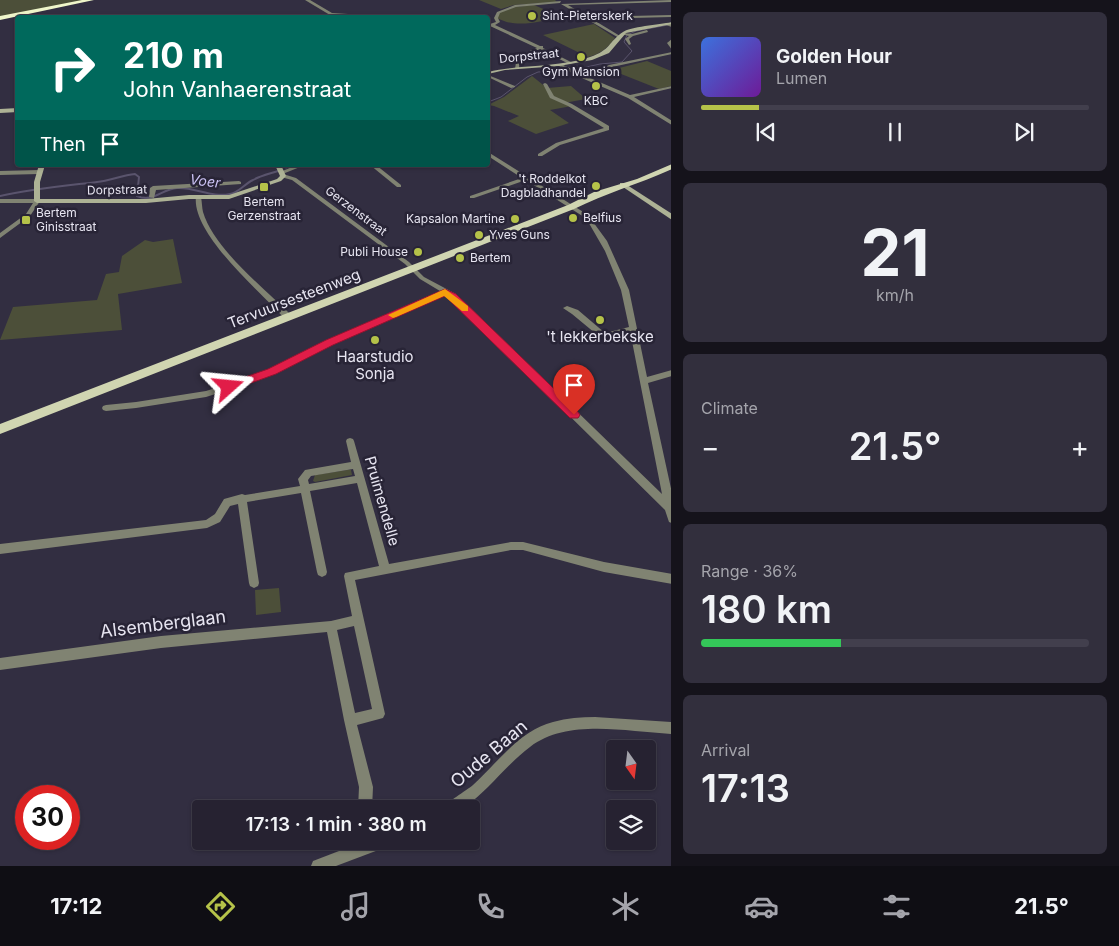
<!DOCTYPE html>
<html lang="en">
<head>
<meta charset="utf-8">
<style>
  body { margin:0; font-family:Inter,sans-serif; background:#322f3d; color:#f1f3f6; height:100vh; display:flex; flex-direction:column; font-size:19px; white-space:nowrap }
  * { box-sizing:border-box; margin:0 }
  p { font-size:16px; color:#a4a4ab }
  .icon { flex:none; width:28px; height:28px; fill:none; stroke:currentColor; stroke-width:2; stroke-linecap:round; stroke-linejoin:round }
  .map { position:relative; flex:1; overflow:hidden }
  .side { display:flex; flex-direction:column; gap:12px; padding:12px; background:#15131b; width:448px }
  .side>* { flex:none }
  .top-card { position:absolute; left:15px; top:15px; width:475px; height:152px; border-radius:5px; box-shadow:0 1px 4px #0004,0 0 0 1px #423f4d; background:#00695c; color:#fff; overflow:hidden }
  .needle { width:32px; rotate:166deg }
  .tools { position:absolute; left:606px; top:740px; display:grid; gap:10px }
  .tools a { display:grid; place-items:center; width:50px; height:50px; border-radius:5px; background:#262231; box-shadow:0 1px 4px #0004,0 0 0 1px #423f4d; font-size:25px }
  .speed { position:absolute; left:15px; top:785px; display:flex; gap:10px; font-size:25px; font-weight:700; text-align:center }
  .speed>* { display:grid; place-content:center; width:65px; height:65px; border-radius:50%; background:#262231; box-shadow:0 1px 4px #0004,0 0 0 1px #423f4d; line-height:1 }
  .speed .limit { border:8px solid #d22; background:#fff; color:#111 }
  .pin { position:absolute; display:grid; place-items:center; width:42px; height:42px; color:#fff; margin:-51px -21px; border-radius:50% 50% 50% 0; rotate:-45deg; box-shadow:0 0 5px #0007 }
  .pin .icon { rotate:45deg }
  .me { position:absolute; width:55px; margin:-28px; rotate:72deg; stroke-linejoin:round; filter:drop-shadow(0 0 4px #0008) }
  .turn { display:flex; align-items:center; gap:18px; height:105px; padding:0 25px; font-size:22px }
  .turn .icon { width:65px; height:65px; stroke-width:2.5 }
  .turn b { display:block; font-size:35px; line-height:42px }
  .then { display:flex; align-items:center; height:48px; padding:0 25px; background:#0003; gap:10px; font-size:19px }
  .big { font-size:38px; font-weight:600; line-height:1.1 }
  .side .tile { flex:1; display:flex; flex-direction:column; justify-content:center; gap:8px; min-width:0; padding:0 18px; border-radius:8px; background:#322f3d }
  .side .dial { align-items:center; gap:0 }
  .dial b { font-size:65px; line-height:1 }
  .song { display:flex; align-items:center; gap:15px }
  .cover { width:60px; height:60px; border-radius:8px; background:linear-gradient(135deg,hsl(220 70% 55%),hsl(280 70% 35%)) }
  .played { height:5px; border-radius:2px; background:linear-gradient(90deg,#b5c249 15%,#423f4d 15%) }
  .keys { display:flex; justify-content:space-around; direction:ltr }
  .heat { display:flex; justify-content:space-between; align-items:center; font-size:28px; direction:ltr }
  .charge { height:8px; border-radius:4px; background:linear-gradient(90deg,#34c759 36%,#423f4d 0) }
  .trip { position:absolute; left:192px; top:800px; width:288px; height:50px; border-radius:5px; background:#262231; box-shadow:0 1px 4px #0004,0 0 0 1px #423f4d; font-weight:600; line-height:50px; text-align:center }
  .dock { display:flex; height:80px; justify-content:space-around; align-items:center; background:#0f0e14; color:#a4a4ab }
  .dock .icon { width:35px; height:35px }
  .dock .selected { color:#b5c249 }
  .dock b { font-size:22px; color:#f1f3f6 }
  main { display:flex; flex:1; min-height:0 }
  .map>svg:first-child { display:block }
  .green { fill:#4c4f39 }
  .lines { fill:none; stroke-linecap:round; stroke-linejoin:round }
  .stream-far1 { stroke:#5a546d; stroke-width:1 }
  .stream { stroke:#5a546d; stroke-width:2 }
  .street { fill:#808372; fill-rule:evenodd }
  .secondary { fill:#adb295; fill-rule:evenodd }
  .primary { fill:#d0d5b1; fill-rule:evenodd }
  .highway { fill:#eff6ca; fill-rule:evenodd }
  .route { fill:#e11d48; stroke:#92132f }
  .slow { fill:#f59e0b }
  .poi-dot { fill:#b5c249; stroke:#282436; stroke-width:2 }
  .labels { text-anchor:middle; stroke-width:5; stroke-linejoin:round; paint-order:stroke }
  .far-poi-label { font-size:12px; fill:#e7e5f1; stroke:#282436; text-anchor:start }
  .far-street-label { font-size:12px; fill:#e7e5f1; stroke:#282436 }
  .far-water-label { font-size:14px; font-style:italic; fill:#ccc3f5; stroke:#282436 }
  .street-label { font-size:15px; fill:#e7e5f1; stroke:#282436 }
  .poi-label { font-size:15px; fill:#e7e5f1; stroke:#282436 }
  .near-street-label { font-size:18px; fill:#e7e5f1; stroke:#282436 }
</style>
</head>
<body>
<main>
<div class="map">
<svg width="672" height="866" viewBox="0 0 672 866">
  <rect width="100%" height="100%" fill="#322e41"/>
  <g class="green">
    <polygon points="0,0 87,0 0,17"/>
    <polygon points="479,0 555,0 557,2 514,5 501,9"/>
    <path d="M 534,5 L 562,17 C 540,21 517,29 497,18 L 500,12 L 516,7 Z"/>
    <path d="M 594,24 L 615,38 C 608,48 600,54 588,57 L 543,35 Z"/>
    <polygon points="647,61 671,71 671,86 659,89 611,70"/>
    <polygon points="532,76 547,88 571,86 586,99 564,103 572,106 550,110 569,123 536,134 508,121 519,116 494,106 488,105 504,97"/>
    <polygon points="173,239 182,283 118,294 122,330 0,340 13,307 97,300 106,274 119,272 122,256 145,240 153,242"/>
    <polygon points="347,470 351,470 352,475 315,482 313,481 315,475"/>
    <polygon points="279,588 281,612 256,615 255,590"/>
  </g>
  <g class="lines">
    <g class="stream-far1">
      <polyline points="488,102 501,97 527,77 538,72 573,70 600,64 622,62 632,51 624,42 627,35 636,31 668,25"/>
      <polyline points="286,168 295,165"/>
    </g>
    <path class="stream" d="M 0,196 C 32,189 64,186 97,182 C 110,181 122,175 135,174 L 139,177 L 137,196 C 153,203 162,189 177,188 C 195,187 212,198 230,194 C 240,192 244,184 253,180 C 260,176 269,174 278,171"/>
    <g class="street">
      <polygon points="305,0 310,0 332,13 348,14 330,15"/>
      <polygon points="672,0 672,2 568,5 588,17 672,15 672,17 592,19 620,36 619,38 561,4"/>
      <polygon points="561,1 560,3 516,7 500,13 498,18 500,22 495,25 540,46 543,46 543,48 573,63 569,64 540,49 520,58 519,68 515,69 517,56 537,48 490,26 490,24 496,22 494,18 497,12 515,5"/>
      <polygon points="666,23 672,24 672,27 666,25"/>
      <polygon points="647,30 648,32 633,36 629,39 631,44 629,45 625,39 629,36 621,34 623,33 632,34"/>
      <polygon points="672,39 672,50 667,43"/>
      <polygon points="672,52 672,54 612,67 590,78 630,95 672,86 672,88 634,97 672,121 672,125 628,98 584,79 557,65 561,64 587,76 609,65"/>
      <polygon points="488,75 515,86 515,87 511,88 488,77"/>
      <polygon points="545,83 547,84 554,96 572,104 609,126 609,130 560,145 542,156 538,156 538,154 556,143 604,128 568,106 550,98 543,84"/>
      <polygon points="488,152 588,215 607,241 629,290 647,377 672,370 672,376 648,383 672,493 672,523 669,522 665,510 450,298 445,295 333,344 275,373 253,382 206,397 136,408 106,411 103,410 102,408 103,406 106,405 136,402 206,391 247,378 269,369 327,340 440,291 420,279 405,264 292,180 281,177 281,175 283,174 296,178 409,262 424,277 456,294 662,494 630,331 604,339 601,338 572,314 563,308 567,306 578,310 605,333 629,327 621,290 605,251 590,225 584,217 526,180 474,198 470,198 470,196 522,178 488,156"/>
      <polygon points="297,165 305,165 285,173 280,172"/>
      <polygon points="370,165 376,165 401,185 401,187 397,187"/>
      <polygon points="0,171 39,170 42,172 39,174 0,175"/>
      <polygon points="239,181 241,182 241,184 156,190 154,198 149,197 150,188 153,186"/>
      <path d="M 196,196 L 201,197 C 202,202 202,208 203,212 C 214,249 264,288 291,315 L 291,319 L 285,319 C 261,292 191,234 196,196 Z"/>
      <polygon points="0,199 37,199 40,201 30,216 0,238 0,233 26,214 33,203 0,203"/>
      <path d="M 350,438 L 353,439 L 354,441 L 389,564 L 511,542 L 523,542 L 604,562 L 672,574 L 672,584 L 604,572 L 523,550 L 511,550 L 355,580 L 385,714 L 383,718 L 357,725 L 373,787 L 372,809 L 358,809 L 359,787 L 344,720 L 327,632 L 161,648 L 0,670 L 0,658 L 161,636 L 331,621 L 352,616 L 344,576 L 345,573 L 379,566 L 357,483 L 310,491 L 327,572 L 326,575 L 322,577 L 318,575 L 317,572 L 301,493 L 247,502 L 259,583 L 258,586 L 254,588 L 250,586 L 249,583 L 238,504 L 230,506 L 220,522 L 207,528 L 0,554 L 0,544 L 206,520 L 215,514 L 224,499 L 242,494 L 245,495 L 300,486 L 298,479 L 305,470 L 351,462 L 346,441 L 347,439 ZM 353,469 L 355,476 L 309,484 L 308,480 L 311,476 ZM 354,626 L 372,709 L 355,713 L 337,630 Z"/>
      <path d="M 595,717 L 672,722 L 672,734 C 627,732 568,718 530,747 C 506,765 489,790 465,807 L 463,809 L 443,809 C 446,802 466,791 473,785 C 498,762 519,731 553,722 C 567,718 581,717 595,717 Z"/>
      <polygon points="365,841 391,841 389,846 336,866 311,866 313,861"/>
    </g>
    <g class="secondary">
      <path d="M 672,22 L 672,24 L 626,33 L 609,53 L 592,60 L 559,66 L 505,70 L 488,74 L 488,72 C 521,64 557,68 590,57 C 611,50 608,42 623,32 C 629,27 662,24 672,22 Z"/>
      <polygon points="18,108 18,112 0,113 0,109"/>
      <polygon points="39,165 45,165 40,182 40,199 146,199 189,195 229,195 277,179 280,176 275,165 281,165 286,176 281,181 229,199 189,199 146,203 37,203 34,201 34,182"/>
      <polygon points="620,183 624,183 672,214 672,220 620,185"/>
    </g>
    <path class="primary" d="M 672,164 L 672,169 C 639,184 606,193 574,209 L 0,434 L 0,424 L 568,205 L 594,192 L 637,179 Z"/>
    <polygon class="highway" points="82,0 94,0 0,20 0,16"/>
  </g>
  <polygon class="route" points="445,289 456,294 578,412 580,415 578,418 570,418 445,296 333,345 276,374 229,391 224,387 225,384 268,369 326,340"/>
  <polygon class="slow" points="445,289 468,306 468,311 462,311 444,296 396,317 393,318 388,315"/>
  <g class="poi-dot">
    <circle cx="532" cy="16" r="5"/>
    <circle cx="581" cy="57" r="5"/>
    <circle cx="596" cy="86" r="5"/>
    <circle cx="596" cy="186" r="5"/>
    <rect x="259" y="182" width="10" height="10" rx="2.5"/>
    <circle cx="573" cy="218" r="5"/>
    <circle cx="515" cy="219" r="5"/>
    <rect x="21" y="215" width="10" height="10" rx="2.5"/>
    <circle cx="479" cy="235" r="5"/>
    <circle cx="418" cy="252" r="5"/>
    <circle cx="460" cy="258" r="5"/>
    <circle cx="600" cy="320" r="5"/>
    <circle cx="375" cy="340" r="5"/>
  </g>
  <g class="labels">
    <g class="far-poi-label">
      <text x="542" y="20">Sint-Pieterskerk</text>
      <text x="581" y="76" text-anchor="middle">Gym Mansion</text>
      <text x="596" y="105" text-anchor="middle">KBC</text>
      <text x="586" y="183" text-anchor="end">'t Roddelkot<tspan x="586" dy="14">Dagbladhandel</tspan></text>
      <text x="264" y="206" text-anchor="middle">Bertem<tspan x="264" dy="14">Gerzenstraat</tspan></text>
      <text x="36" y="217">Bertem<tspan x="36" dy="14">Ginisstraat</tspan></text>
      <text x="583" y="222">Belfius</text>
      <text x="505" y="223" text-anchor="end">Kapsalon Martine</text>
      <text x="489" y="239">Yves Guns</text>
      <text x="408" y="256" text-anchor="end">Publi House</text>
      <text x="470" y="262">Bertem</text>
    </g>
    <g class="far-street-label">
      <text transform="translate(529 56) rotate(-6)" y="4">Dorpstraat</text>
      <text transform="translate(117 190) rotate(-1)" y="4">Dorpstraat</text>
      <text transform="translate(356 211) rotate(37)" y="4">Gerzenstraat</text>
    </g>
    <g class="far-water-label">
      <text transform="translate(205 181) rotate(7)" y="5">Voer</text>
    </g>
    <g class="street-label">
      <text transform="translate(294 299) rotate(-21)" y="5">Tervuursesteenweg</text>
      <text transform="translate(382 501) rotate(74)" y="5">Pruimendelle</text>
    </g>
    <g class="poi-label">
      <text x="600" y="342">'t lekkerbekske</text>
      <text x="375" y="362">Haarstudio<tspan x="375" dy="17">Sonja</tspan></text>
    </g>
    <g class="near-street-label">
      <text transform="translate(163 624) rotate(-7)" y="6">Alsemberglaan</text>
      <text transform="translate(489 754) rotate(-40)" y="6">Oude Baan</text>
    </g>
  </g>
</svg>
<div class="tools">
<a><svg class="needle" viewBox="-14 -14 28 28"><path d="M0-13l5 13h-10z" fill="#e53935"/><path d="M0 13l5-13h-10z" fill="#a4a4ab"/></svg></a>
<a><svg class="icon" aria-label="layers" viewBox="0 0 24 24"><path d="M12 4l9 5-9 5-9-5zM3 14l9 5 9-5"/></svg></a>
</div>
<div class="speed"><div class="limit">30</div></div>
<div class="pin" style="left:574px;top:415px;background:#d93025"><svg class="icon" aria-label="arrive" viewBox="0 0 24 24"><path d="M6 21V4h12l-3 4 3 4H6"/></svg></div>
<svg class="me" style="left:229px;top:387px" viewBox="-20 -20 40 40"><path d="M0-17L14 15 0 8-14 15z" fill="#e11d48" stroke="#fff" stroke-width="4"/></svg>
<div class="trip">17:13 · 1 min · 380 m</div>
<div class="top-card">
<div class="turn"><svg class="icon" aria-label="right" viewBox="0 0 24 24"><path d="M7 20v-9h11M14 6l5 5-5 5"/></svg><div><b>210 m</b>John Vanhaerenstraat</div></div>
<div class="then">Then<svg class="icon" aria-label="arrive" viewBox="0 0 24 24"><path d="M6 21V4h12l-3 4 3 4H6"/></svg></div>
</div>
</div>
<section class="side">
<div class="tile">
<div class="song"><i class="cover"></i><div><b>Golden Hour</b><p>Lumen</p></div></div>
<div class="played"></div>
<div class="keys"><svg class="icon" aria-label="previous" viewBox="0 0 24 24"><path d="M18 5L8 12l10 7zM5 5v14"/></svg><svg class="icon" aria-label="pause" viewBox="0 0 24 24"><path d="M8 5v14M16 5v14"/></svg><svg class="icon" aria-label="next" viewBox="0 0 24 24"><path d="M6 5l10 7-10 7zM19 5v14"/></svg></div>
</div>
<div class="tile dial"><b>21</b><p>km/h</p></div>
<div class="tile"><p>Climate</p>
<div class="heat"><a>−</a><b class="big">21.5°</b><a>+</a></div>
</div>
<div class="tile"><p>Range · 36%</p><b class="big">180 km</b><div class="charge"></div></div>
<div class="tile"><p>Arrival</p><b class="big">17:13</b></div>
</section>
</main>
<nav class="dock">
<b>17:12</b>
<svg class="icon selected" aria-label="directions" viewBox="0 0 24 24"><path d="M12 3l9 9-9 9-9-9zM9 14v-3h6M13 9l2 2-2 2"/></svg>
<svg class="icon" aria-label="music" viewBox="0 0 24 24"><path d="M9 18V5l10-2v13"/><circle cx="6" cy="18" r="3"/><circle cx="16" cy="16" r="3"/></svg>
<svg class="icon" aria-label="phone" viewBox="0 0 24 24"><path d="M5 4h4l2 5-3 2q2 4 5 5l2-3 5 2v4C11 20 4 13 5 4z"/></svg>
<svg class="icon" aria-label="climate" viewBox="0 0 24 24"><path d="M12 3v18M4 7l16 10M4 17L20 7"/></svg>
<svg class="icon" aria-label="car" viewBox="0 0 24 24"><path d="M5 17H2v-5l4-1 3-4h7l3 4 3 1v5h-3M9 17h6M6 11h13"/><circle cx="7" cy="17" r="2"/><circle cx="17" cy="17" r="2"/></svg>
<svg class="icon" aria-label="filters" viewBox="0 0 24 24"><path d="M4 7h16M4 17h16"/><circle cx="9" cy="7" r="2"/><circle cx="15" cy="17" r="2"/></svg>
<b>21.5°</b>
</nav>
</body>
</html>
